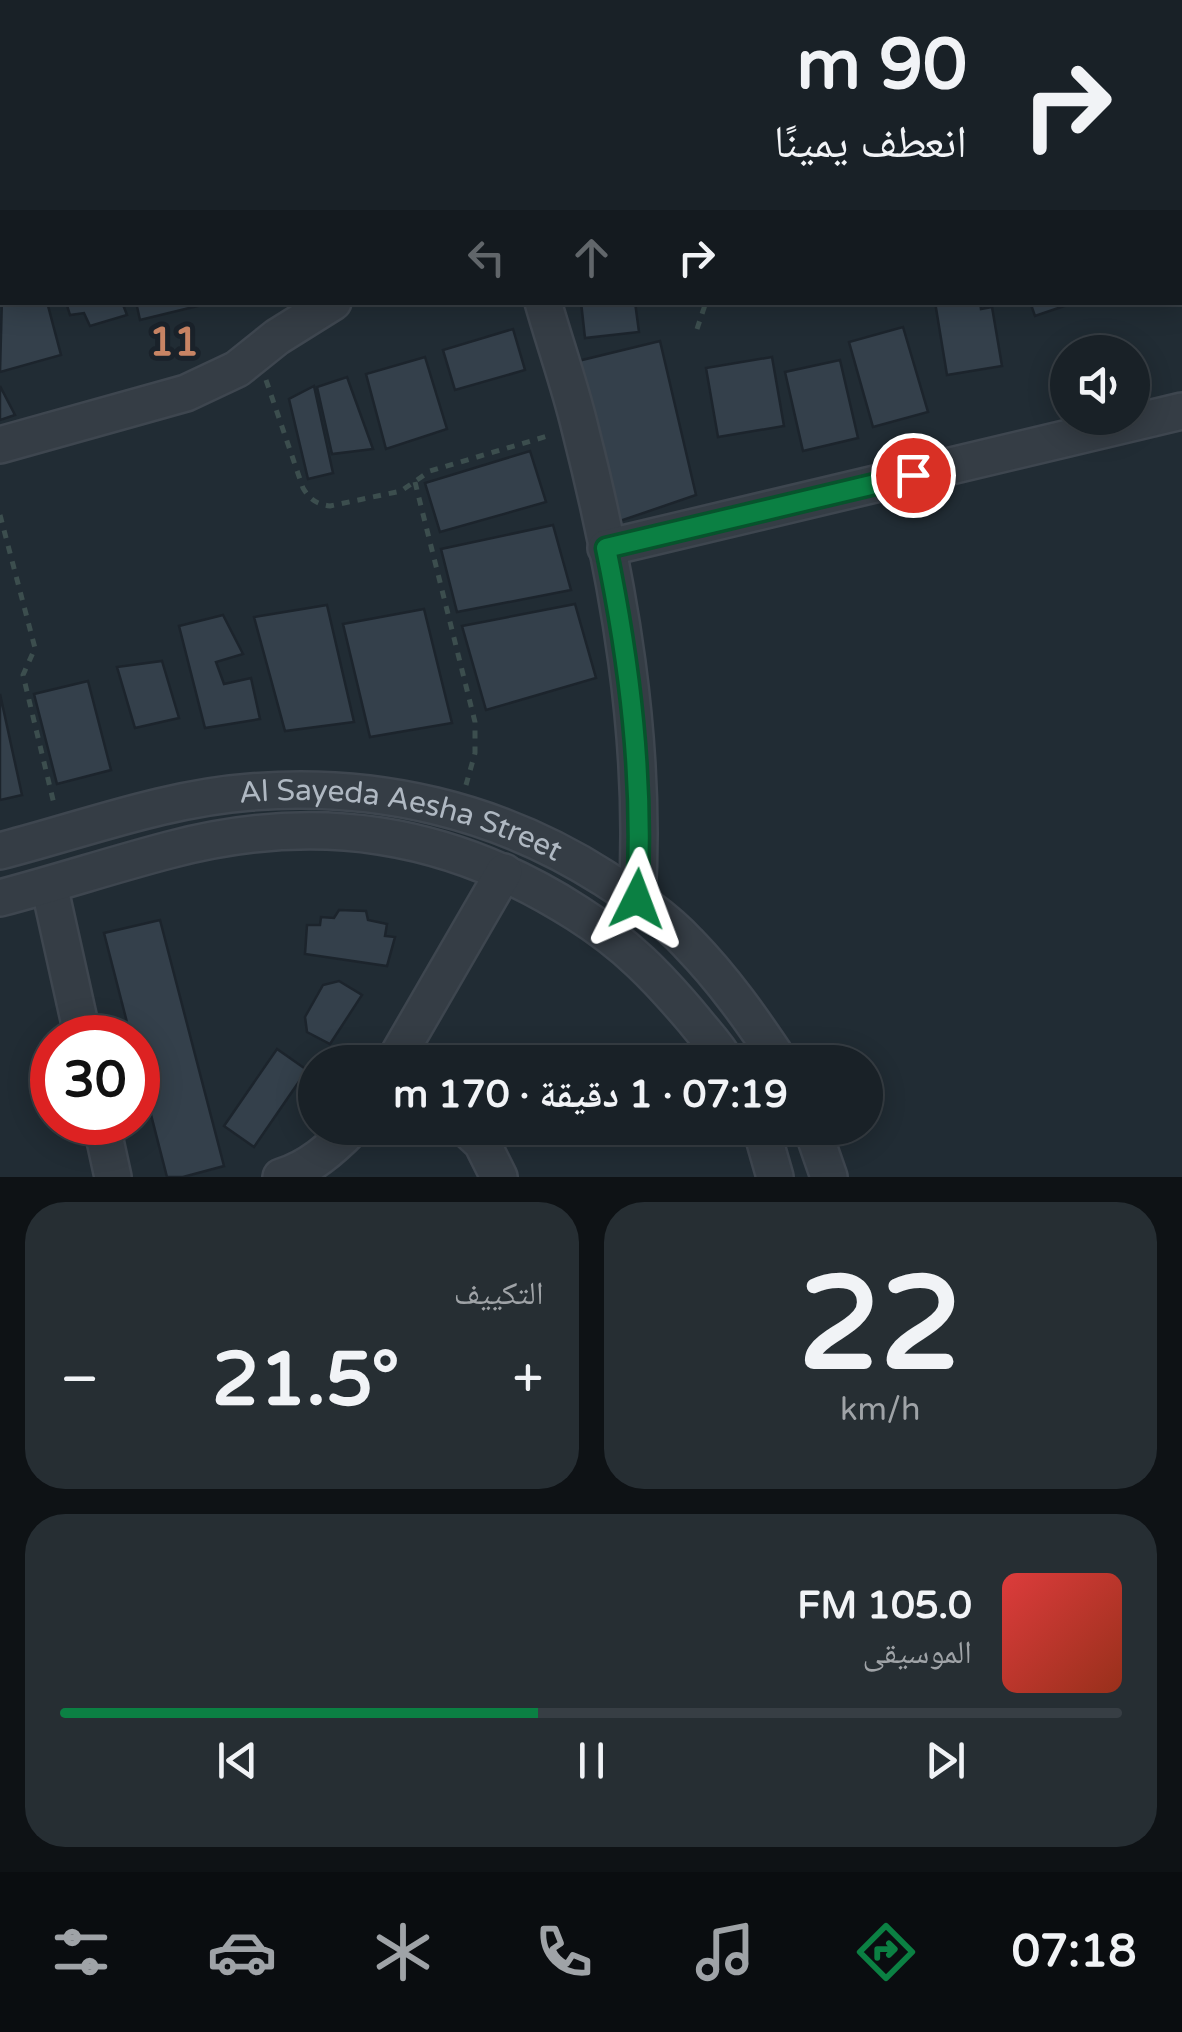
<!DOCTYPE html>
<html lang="ar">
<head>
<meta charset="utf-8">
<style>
  body { margin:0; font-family:"Varela Round","Noto Naskh Arabic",sans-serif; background:#262e33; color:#f1f3f6; direction:rtl; height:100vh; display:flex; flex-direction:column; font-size:38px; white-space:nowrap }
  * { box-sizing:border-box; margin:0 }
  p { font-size:32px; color:#9fa3a7 }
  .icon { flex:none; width:55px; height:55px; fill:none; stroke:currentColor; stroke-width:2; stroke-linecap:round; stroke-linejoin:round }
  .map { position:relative; height:1177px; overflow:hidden; direction:ltr }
  .side { display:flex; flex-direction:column; gap:25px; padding:25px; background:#0e1215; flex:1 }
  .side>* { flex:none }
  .top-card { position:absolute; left:0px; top:0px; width:1182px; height:305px; box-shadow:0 5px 25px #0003,0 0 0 2px #373e44; direction:rtl; background:#192127; color:#f1f3f6; overflow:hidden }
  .buttons { position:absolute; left:1050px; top:335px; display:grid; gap:20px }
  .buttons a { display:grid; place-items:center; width:100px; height:100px; border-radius:50%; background:#192127; box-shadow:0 5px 25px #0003,0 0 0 2px #373e44; font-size:50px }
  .speed { position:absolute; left:30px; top:1015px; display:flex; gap:20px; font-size:50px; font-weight:700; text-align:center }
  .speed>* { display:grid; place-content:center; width:130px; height:130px; border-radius:50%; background:#192127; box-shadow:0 5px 25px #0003,0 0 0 2px #373e44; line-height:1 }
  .speed .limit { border:15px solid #d22; background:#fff; color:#111 }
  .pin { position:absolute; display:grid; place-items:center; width:85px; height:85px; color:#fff; margin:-42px; border:5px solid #fff; border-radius:50%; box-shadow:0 2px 10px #0007 }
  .me { position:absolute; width:110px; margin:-55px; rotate:3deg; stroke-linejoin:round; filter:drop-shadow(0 0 8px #0008) }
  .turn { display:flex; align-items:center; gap:35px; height:210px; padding:0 50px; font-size:45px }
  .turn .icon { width:130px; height:130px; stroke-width:2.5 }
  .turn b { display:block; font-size:70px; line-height:85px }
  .lanes { display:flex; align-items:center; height:95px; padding:0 50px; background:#0003; justify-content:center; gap:50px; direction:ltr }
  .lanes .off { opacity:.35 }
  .big { font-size:75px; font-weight:700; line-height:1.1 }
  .side .card { flex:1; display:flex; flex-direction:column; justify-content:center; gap:15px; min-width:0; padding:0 35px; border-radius:40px; background:#262e33 }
  .side .dial { align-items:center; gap:0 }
  .dial b { font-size:130px; line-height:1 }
  .song { display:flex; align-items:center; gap:30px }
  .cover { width:120px; height:120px; border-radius:15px; background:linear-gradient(135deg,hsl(0 70% 55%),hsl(10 70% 35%)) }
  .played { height:10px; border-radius:5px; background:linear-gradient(90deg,#0b8043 45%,#373e44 45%) }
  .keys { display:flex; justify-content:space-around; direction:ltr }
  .heat { display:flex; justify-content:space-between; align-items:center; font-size:55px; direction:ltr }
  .side .tiles { flex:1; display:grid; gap:25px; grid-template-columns:1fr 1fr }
  .card:last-child { grid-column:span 2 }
  .trip { position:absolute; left:298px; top:1045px; width:585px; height:100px; border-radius:50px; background:#192127; box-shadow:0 5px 25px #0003,0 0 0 2px #373e44; font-weight:700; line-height:100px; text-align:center; direction:rtl }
  .tab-bar { display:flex; height:160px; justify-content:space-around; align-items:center; background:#0a0d10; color:#9fa3a7 }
  .tab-bar .icon { width:70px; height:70px }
  .tab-bar .selected { color:#0b8043 }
  .tab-bar b { font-size:45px; color:#f1f3f6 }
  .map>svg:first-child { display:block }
  .building { fill:#34404b; stroke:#1c242c; stroke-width:2.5 }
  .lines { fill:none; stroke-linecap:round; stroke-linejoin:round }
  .minor-casing { stroke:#3e464f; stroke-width:40 }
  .path { stroke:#3c4e4e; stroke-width:5; stroke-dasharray:8 8; stroke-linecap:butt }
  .minor { stroke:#353d45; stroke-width:35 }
  .route-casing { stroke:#07532c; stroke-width:25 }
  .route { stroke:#0b8043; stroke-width:18 }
  .labels { text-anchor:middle; stroke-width:10; stroke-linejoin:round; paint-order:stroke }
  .street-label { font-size:30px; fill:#afb8c2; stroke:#1a222a }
  .district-label { font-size:40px; font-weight:bold; fill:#c88464; stroke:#1a222a }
</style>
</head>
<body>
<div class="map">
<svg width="1182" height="1177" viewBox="0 0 1182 1177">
  <rect width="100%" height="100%" fill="#212c34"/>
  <g class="building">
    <polygon points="1096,0 1157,0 1158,2 1096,2"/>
    <polygon points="1182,211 1182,277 1180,278 1180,212"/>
    <polygon points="2,297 2,302 47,302 61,355 0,372"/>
    <polygon points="66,302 122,302 127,315 90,326 84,313 70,315"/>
    <polygon points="136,302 214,302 140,320"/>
    <polygon points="581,302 635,302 639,332 585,338"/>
    <polygon points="935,302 980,302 981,309 992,307 1002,366 947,375"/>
    <polygon points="1030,302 1076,302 1035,316"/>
    <polygon points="903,327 928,412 873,427 849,342"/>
    <polygon points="513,329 525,370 455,390 443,350"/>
    <polygon points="660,341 696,495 620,521 574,362"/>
    <polygon points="425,357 447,429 386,449 366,374"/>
    <polygon points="772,357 784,426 718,437 706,368"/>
    <polygon points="840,360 858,438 803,451 785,372"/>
    <polygon points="347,377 373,449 332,454 317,387"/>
    <polygon points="0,386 15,415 0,420"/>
    <polygon points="314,386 333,473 308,479 289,399"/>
    <polygon points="530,451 546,502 440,532 425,483"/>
    <polygon points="553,525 571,590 457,612 441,549"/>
    <polygon points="575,604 596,678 486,710 462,626"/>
    <polygon points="327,605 354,722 285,731 254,617"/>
    <polygon points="424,609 452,723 370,737 343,624"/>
    <polygon points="223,615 243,654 216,662 224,684 251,678 260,719 205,728 179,626"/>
    <polygon points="162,661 179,718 135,728 117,667"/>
    <polygon points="88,681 111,770 57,784 34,694"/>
    <polygon points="0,694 22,795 0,800"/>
    <polygon points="339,910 366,911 368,920 387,924 385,936 395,937 387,966 305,954 307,925 320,925 321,917 334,918"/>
    <polygon points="160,920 224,1166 183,1177 167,1177 138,1064 138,1038 131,1038 104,933"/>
    <polygon points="339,981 362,995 330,1044 307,1032 305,1017 323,985"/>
    <polygon points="277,1049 307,1070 254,1147 224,1126"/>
  </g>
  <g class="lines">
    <defs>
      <g id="minor">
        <polyline points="944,0 945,2"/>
        <polyline points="565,2 565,0"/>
        <path d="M 543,302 C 555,344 570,386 580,428 C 619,581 647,741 637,899"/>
        <polyline points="0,445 186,393 237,369 277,337 333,302"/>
        <polyline points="606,548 1182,411"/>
        <path id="s1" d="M 0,851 C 82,830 166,798 251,792 C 376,782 498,810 604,878 C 633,897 664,917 688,943 C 724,980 752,1020 780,1062"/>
        <polyline points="49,885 83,1038"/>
        <path d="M 0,898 C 57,883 112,865 169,850 C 316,811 449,831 577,913 C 626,944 657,976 694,1020 C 705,1034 718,1047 726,1062"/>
        <polyline points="394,1062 504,872"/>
        <polyline points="101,1122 113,1177"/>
        <polyline points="466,1128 482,1143 499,1177"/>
        <polyline points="761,1128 775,1177"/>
        <polyline points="812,1128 829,1177"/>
        <path d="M 281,1177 C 310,1168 331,1149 352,1128"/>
      </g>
    </defs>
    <use href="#minor" class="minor-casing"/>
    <g class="path">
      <polyline points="726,0 727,2"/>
      <polyline points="1180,177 1182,177"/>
      <polyline points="697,329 706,302"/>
      <path d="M 266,380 L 303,488 C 310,500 317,504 330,506 L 401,491 L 430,471 L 551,435"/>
      <polyline points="415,482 475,722 475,753 466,785"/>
      <polyline points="0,515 35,648 23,675 55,808"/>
    </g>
    <use href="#minor" class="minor"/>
  </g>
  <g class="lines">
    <defs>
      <path id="route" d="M 637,899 C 644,780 630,664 606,548 L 913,475"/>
    </defs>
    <use href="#route" class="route-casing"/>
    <use href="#route" class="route"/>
  </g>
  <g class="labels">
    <g class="street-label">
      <text dy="10" stroke="none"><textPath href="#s1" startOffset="412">Al Sayeda Aesha Street</textPath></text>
    </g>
    <g class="district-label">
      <text x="174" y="355">11</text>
    </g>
  </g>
</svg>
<div class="buttons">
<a><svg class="icon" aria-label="sound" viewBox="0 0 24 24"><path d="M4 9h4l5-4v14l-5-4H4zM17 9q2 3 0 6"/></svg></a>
</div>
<div class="speed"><div class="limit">30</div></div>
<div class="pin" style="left:913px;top:475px;background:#d93025"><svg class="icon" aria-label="arrive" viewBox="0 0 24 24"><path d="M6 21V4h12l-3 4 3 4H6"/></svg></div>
<svg class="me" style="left:637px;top:899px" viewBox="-20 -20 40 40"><path d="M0-17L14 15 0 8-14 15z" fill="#0b8043" stroke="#fff" stroke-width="4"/></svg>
<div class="trip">07:19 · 1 دقيقة · 170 m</div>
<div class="top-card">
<div class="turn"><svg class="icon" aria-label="right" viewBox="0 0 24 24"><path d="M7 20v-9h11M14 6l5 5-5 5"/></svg><div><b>90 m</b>انعطف يمينًا</div></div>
<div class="lanes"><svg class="icon off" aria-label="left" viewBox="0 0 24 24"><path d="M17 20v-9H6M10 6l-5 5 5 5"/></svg><svg class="icon off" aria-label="ahead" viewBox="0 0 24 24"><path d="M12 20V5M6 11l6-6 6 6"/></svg><svg class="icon" aria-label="right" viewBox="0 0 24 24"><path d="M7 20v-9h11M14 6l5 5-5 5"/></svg></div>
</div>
</div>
<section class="side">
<div class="tiles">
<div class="card dial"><b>22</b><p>km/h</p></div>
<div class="card"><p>التكييف</p>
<div class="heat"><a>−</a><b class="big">21.5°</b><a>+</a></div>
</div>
<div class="card">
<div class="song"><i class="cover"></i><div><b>105.0 FM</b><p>الموسيقى</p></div></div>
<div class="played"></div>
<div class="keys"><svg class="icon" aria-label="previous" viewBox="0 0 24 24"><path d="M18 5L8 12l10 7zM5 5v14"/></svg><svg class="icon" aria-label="pause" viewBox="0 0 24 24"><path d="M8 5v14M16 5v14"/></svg><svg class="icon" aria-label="next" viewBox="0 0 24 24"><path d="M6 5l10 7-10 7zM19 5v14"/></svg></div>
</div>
</div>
</section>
<nav class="tab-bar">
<b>07:18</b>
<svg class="icon selected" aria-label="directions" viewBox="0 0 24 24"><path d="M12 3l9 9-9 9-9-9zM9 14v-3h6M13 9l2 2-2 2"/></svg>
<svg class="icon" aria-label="music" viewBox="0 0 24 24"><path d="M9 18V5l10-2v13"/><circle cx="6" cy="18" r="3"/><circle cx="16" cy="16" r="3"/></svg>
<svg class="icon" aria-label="phone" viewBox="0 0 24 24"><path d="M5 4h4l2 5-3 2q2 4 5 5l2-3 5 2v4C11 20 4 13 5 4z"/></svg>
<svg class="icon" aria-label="climate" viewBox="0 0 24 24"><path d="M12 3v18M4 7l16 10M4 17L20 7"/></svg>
<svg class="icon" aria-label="car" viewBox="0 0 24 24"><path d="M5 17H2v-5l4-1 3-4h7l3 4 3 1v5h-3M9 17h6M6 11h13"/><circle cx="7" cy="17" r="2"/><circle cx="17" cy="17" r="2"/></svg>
<svg class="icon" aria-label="filters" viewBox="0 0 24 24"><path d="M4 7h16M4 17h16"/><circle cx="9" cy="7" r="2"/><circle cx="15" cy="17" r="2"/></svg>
</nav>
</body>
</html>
